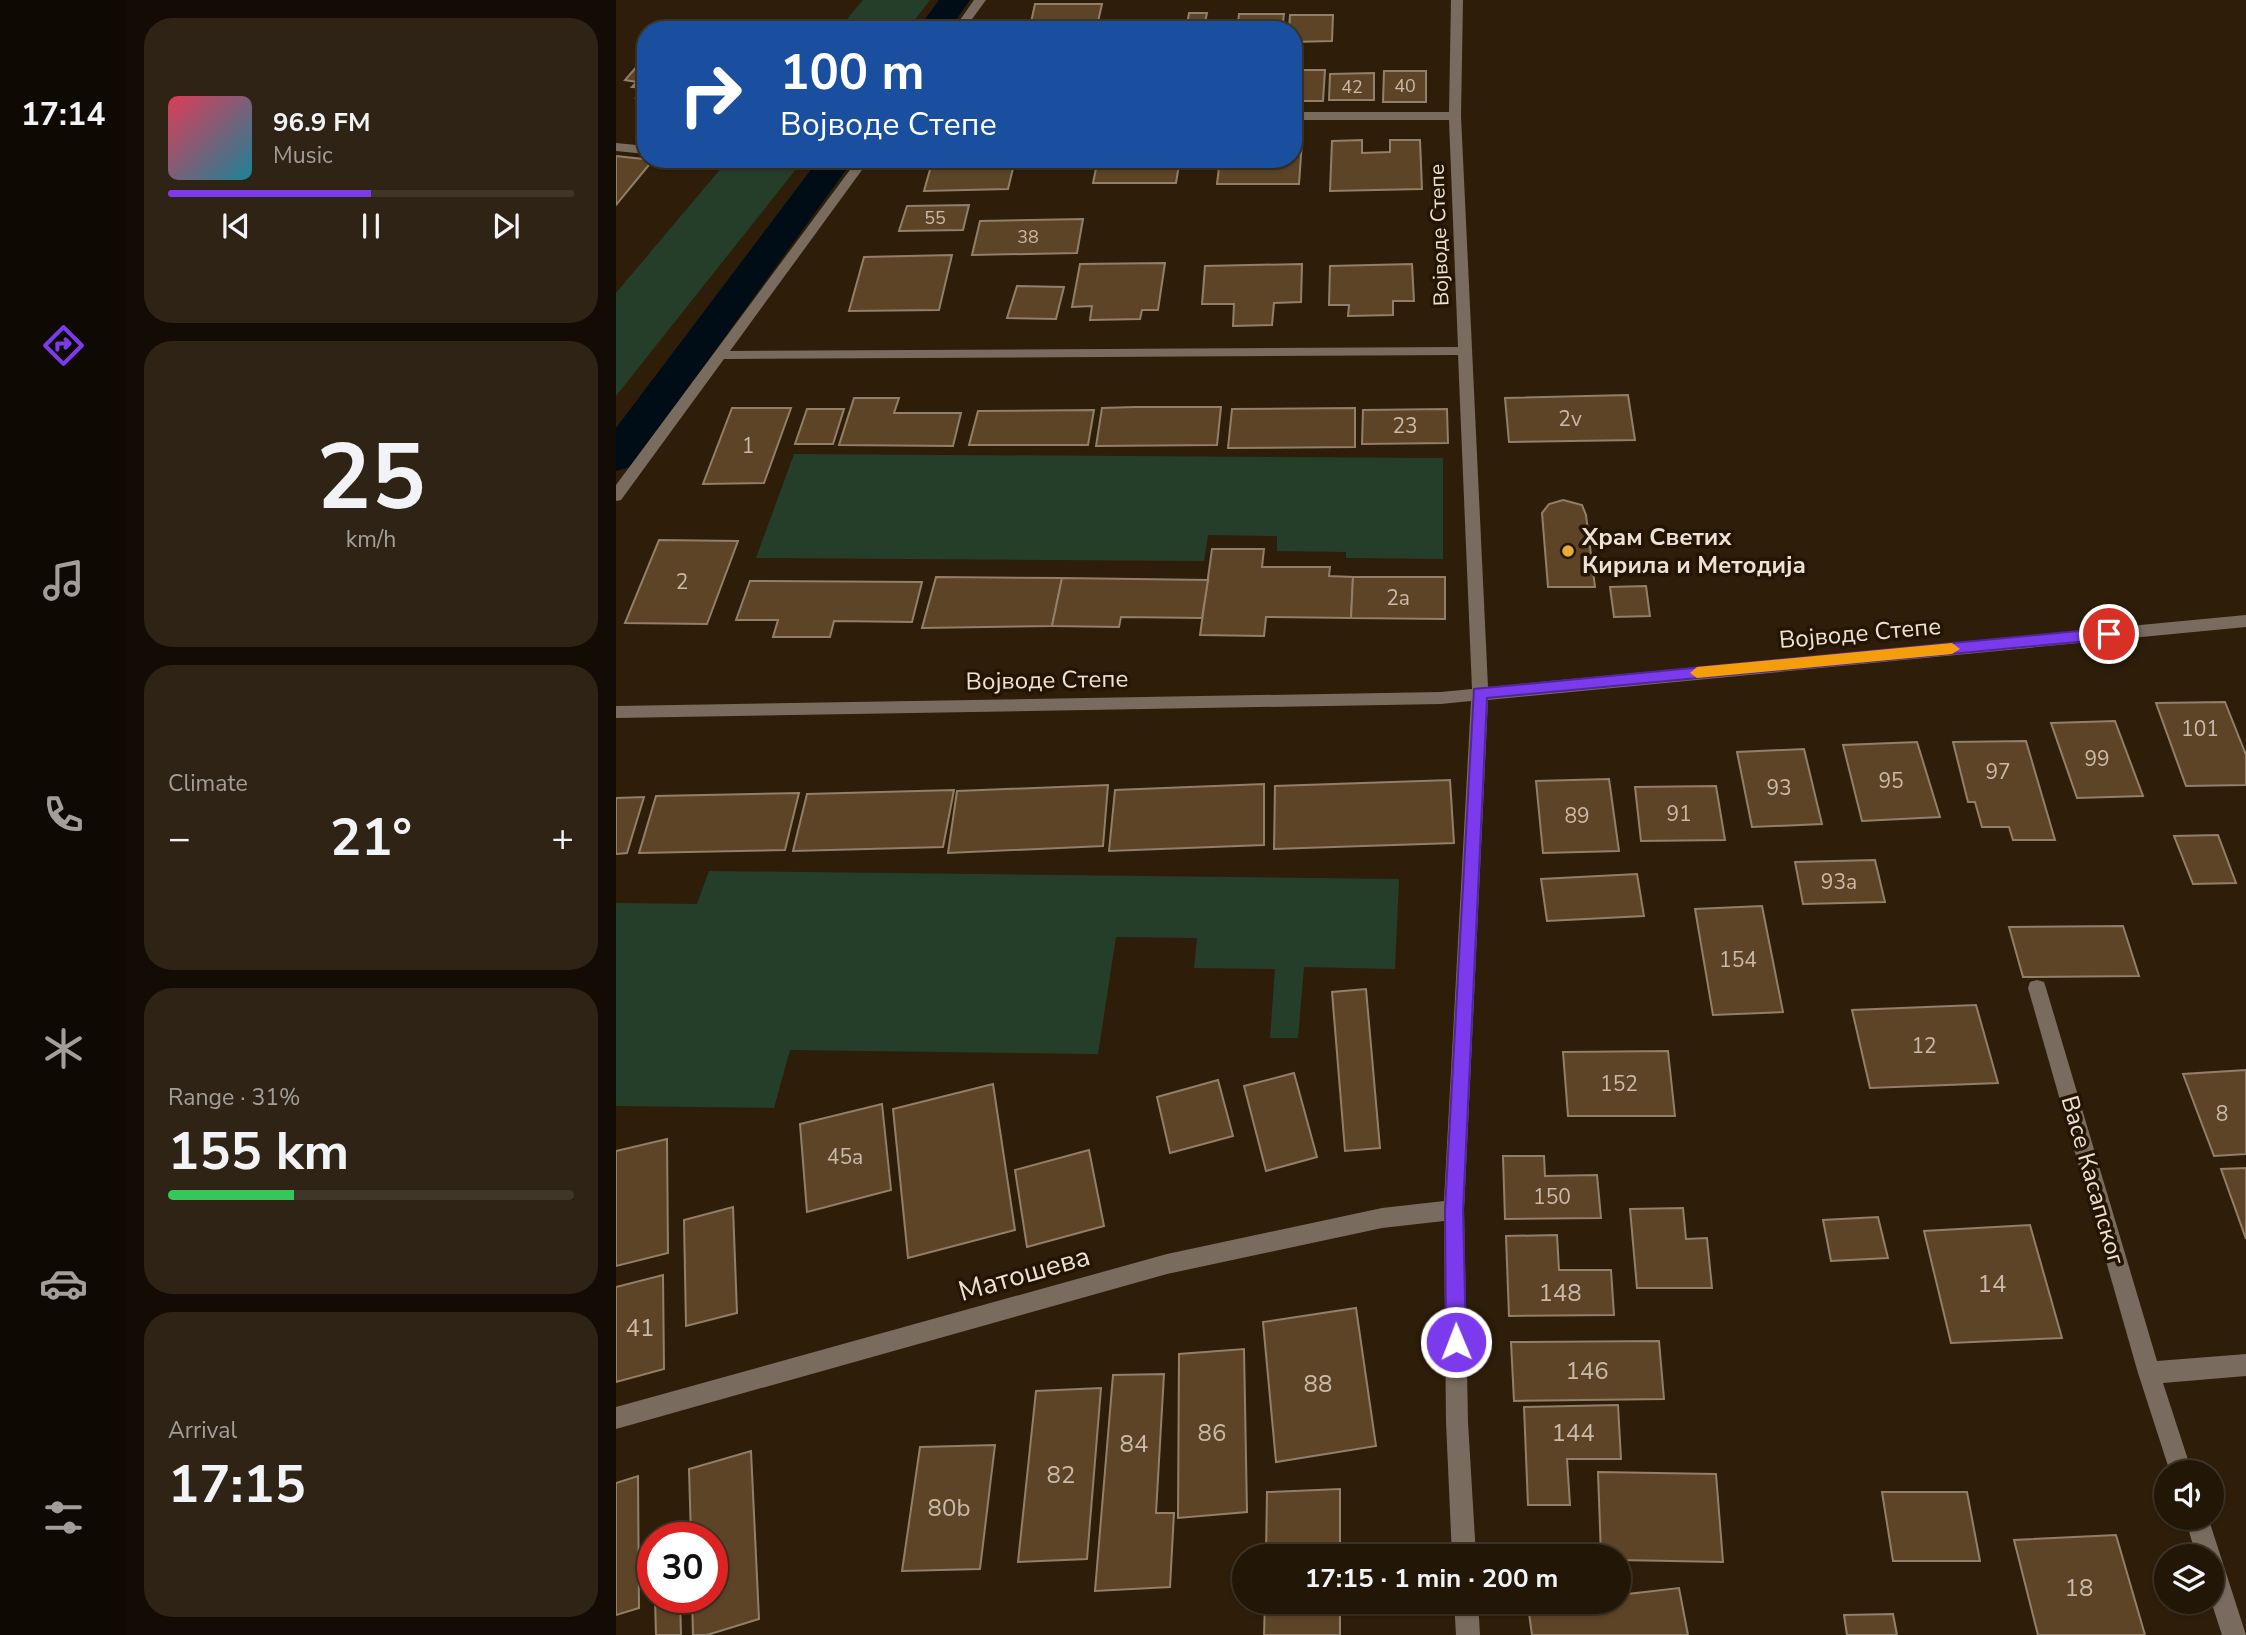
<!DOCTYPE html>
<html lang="en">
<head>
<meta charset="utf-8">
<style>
  body { margin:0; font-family:"Nunito Sans",sans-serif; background:#2e2315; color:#f1f3f6; height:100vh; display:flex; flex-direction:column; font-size:26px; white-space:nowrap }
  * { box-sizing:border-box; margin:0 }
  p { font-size:23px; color:#a29f9b }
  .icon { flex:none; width:38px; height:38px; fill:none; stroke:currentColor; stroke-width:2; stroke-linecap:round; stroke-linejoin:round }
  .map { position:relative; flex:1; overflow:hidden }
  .side { display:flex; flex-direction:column; gap:18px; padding:18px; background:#130c04; width:490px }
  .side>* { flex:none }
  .top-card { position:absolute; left:21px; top:21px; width:665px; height:147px; border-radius:28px; box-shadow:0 2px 5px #0004,0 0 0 2px #3f3528; background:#1a4fa0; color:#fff; overflow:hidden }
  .tools { position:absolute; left:1538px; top:1460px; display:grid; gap:14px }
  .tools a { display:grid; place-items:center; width:70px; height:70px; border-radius:50%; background:#221607; box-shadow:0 2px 5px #0004,0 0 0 2px #3f3528; font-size:35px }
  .speed { position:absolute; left:21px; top:1522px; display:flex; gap:14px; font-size:35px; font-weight:700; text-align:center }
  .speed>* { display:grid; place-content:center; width:91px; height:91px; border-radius:50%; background:#221607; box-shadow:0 2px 5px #0004,0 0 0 2px #3f3528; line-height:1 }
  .speed .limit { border:10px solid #d22; background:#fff; color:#111 }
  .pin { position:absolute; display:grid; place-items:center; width:60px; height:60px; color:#fff; margin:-30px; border:4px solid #fff; border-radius:50%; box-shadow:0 2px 7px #0007 }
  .me { position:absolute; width:77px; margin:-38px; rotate:359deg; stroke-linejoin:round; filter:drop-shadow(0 0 5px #0008) }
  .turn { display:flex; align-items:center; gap:24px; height:147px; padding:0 28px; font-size:32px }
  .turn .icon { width:91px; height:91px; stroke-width:2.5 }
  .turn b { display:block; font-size:49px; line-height:60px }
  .big { font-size:52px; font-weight:700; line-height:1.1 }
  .side .card { flex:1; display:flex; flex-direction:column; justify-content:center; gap:10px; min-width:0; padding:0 24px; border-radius:28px; background:#2e2315 }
  .side .dial { align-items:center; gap:0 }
  .dial b { font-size:91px; line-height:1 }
  .song { display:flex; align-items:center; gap:21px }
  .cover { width:84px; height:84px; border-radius:10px; background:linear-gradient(135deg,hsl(350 70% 55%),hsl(190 70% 35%)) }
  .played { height:7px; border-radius:4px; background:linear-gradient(90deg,#7c3aed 50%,#3f3528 50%) }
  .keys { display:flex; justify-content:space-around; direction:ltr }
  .heat { display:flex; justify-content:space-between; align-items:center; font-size:38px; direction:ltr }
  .charge { height:10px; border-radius:5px; background:linear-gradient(90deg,#34c759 31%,#3f3528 0) }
  .trip { position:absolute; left:616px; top:1544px; width:399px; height:70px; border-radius:35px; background:#221607; box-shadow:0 2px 5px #0004,0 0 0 2px #3f3528; font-weight:700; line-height:70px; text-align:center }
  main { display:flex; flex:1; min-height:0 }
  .menu { display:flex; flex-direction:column; width:126px; justify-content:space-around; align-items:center; background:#0e0903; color:#a29f9b }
  .menu .icon { width:49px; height:49px }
  .menu .on { color:#7c3aed }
  .menu b { font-size:32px; color:#f1f3f6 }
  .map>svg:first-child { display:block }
  .green { fill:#253e2a }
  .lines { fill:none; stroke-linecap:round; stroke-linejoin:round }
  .canal { fill:#000d16; fill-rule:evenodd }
  .building { fill:#5d4427; stroke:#927f68; stroke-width:2 }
  .minor { fill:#796c5f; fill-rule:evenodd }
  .route { fill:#7c3aed; stroke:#51269a; stroke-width:2 }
  .slow { fill:#f59e0b }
  .poi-dot { fill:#e6ac36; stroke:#241402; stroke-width:2.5 }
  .labels { text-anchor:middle; stroke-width:7; stroke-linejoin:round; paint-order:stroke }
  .far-number-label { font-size:18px; fill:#c9baaa }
  .far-street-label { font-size:21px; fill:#ede2d6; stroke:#241402 }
  .number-label { font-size:21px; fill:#c9baaa }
  .poi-label { font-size:24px; font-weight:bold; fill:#ede2d6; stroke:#241402; text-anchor:start }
  .street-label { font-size:24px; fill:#ede2d6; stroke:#241402 }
  .near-number-label { font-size:24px; fill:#c9baaa }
  .near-street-label { font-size:28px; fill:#ede2d6; stroke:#241402 }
</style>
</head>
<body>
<main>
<nav class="menu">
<b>17:14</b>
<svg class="icon on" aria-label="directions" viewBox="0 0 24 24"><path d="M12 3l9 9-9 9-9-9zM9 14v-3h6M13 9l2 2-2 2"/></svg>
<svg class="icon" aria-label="music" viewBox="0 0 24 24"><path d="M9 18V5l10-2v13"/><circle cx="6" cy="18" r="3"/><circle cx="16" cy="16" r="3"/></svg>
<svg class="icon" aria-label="phone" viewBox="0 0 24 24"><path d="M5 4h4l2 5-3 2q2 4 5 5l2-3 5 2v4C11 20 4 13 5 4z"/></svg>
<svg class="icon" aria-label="climate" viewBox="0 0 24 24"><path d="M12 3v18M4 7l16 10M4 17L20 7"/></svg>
<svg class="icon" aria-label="car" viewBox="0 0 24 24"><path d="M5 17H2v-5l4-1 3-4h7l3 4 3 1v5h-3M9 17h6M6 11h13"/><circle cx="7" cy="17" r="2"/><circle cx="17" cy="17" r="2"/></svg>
<svg class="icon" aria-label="filters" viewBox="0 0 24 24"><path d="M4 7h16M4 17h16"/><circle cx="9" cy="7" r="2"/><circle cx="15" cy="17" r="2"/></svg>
</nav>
<section class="side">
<div class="card">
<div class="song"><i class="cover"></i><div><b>96.9 FM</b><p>Music</p></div></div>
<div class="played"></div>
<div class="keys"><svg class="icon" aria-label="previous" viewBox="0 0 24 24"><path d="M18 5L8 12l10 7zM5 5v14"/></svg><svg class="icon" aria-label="pause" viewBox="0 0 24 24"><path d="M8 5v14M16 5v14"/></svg><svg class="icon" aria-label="next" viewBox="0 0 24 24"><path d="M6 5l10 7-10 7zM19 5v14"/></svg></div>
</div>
<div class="card dial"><b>25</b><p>km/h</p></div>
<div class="card"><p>Climate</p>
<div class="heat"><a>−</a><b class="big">21°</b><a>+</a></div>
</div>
<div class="card"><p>Range · 31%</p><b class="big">155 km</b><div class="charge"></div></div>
<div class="card"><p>Arrival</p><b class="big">17:15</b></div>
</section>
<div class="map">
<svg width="1630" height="1635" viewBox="0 0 1630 1635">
  <rect width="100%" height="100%" fill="#2e1e09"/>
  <g class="green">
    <polygon points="247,0 314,0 291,30 222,30"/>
    <polygon points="113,159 188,159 0,396 0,293"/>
    <polygon points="178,454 827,458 827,559 730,558 730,552 661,551 661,536 592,535 588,561 140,558"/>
    <polygon points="93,871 783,879 779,969 688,967 682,1038 654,1038 659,969 578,968 581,938 500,937 482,1054 174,1050 158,1108 0,1106 0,903 81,904"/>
  </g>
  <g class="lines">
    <g class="canal">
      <polygon points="323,0 354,0 333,30 301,30"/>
      <polygon points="203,159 238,159 15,467 0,471 0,428"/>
    </g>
  </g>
  <g class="building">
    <polygon points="419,4 486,4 481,26 414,27"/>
    <polygon points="573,13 591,13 588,27 619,27 618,30 570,30"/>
    <polygon points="623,14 668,14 666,30 621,30"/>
    <polygon points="674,15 717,15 716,41 677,42 677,30 673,30"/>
    <polygon points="490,26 490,30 413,30 414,27"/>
    <polygon points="30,56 30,99 20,98 28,88 16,87 21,82 9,80"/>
    <polygon points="677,70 709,70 707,101 677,101"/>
    <polygon points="768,71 810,71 810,102 767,102"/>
    <polygon points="758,73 758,100 713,100 714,74"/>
    <polygon points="746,140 746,153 774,152 774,140 804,140 806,189 714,191 716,141"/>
    <polygon points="677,141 686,141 683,184 601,184 604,159 677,159"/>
    <polygon points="0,156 37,160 0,205"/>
    <polygon points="323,159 382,159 380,165 398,164 392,189 308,191 315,166 321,166"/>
    <polygon points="482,159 564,159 560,183 477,183"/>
    <polygon points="353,205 347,230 283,231 291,206"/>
    <polygon points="467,219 461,253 356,255 364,221"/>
    <polygon points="336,255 323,310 233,311 248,257"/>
    <polygon points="549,263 542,310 526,310 524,319 474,320 476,306 456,307 464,264"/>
    <polygon points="686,264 685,302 658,303 656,325 617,326 618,304 586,304 589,266"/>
    <polygon points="796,264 798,301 777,301 777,315 732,316 733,305 713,305 714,266"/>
    <polygon points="401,286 448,287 440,319 391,318"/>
    <polygon points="1012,395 1019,440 893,442 889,398"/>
    <polygon points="238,398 283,398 278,413 345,413 337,446 223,445"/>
    <polygon points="519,407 605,407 601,445 480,446 486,408"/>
    <polygon points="116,408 175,408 148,483 87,484"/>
    <polygon points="739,408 739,447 612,448 616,409"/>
    <polygon points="191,409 228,409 217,444 179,444"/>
    <polygon points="831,409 832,443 746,444 747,410"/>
    <polygon points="478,410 472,445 353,445 362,411"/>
    <polygon points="947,500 966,505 970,515 979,587 932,587 926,513 933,504"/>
    <polygon points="43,540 122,541 91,624 9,623"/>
    <polygon points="596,549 648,549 646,567 714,567 713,576 737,577 735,618 650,617 648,636 584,635"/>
    <polygon points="320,577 446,578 436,626 306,628"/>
    <polygon points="737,577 829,577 829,619 735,618"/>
    <polygon points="446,578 592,580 586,618 505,617 503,627 436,626"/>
    <polygon points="134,581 306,582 296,622 218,621 214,637 157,637 162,620 120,620"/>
    <polygon points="1030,586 1034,616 998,617 994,587"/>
    <polygon points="1609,702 1630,755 1630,785 1570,786 1540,703"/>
    <polygon points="1499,721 1527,796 1461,798 1435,723"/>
    <polygon points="1410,741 1439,840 1397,840 1393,827 1366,827 1359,802 1352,802 1337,742"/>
    <polygon points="1301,742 1324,817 1246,821 1227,745"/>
    <polygon points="1188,749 1206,824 1136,827 1121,752"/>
    <polygon points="993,779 1003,851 927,853 920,781"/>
    <polygon points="834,780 838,843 658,849 659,786"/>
    <polygon points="648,784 648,845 493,851 499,790"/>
    <polygon points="492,785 487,846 332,853 341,791"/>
    <polygon points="1100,786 1109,840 1025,841 1019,787"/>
    <polygon points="338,790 327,847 177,851 191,794"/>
    <polygon points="183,793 169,850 23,853 40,796"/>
    <polygon points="28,797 11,853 0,854 0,798"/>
    <polygon points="1602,835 1620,883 1577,884 1558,836"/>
    <polygon points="1259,860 1269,902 1187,904 1179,862"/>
    <polygon points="1021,874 1028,916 931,921 925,879"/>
    <polygon points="1146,906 1167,1012 1097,1015 1079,909"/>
    <polygon points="1507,926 1523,976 1407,977 1393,927"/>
    <polygon points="750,989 764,1148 729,1151 716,992"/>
    <polygon points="1360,1005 1382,1083 1254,1088 1236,1010"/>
    <polygon points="1052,1051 1059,1116 952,1116 947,1052"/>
    <polygon points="1630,1070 1630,1154 1598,1156 1567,1074"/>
    <polygon points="678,1073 701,1157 650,1171 628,1086"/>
    <polygon points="602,1080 617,1136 554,1153 541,1097"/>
    <polygon points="377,1084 399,1230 292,1258 277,1109"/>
    <polygon points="266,1104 275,1190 191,1212 184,1124"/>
    <polygon points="51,1139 52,1253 0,1266 0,1151"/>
    <polygon points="473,1150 488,1226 411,1247 399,1170"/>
    <polygon points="887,1156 928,1156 929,1176 981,1175 985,1218 889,1219"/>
    <polygon points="1630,1168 1630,1239 1605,1169"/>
    <polygon points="117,1207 121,1313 70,1326 68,1220"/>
    <polygon points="1067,1208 1070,1239 1091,1238 1096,1288 1021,1288 1014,1209"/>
    <polygon points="1262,1217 1272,1258 1215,1261 1207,1220"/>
    <polygon points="1414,1225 1446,1338 1335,1343 1308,1231"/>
    <polygon points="941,1235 943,1270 995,1270 998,1315 893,1316 890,1236"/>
    <polygon points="47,1275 48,1369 0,1382 0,1287"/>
    <polygon points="740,1308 760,1446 660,1462 647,1322"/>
    <polygon points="1043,1341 1048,1399 898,1401 895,1342"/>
    <polygon points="628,1349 631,1512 562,1518 563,1354"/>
    <polygon points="548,1374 540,1513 558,1513 554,1587 479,1591 497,1375"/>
    <polygon points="485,1388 471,1559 402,1562 420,1391"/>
    <polygon points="1002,1405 1005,1459 951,1459 954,1505 912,1505 908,1407"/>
    <polygon points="379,1445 364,1569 286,1571 304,1447"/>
    <polygon points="135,1451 143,1619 91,1635 77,1635 76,1598 96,1598 96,1538 75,1538 73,1469"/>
    <polygon points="982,1472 1100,1474 1107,1562 1003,1560 1003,1556 985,1556"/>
    <polygon points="22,1476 23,1608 0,1615 0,1483"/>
    <polygon points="724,1489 724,1556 650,1556 651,1492"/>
    <polygon points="1266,1492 1351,1492 1364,1561 1277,1561"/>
    <polygon points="1500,1535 1529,1635 1422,1635 1398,1540"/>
    <polygon points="1063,1588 1072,1635 916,1635 912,1606 951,1601 1003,1601 1003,1595"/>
    <polygon points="39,1598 64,1598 65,1635 40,1635"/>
    <polygon points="649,1601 724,1601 724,1635 648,1635"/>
    <polygon points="1277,1614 1281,1635 1231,1635 1228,1615"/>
  </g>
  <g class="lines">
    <g class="minor">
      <polygon points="358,0 370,0 348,30 337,30"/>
      <polygon points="835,0 847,0 845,116 872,687 1630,615 1630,627 872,700 848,1210 852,1422 860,1556 836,1556 830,1422 828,1221 766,1228 551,1274 0,1429 0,1407 551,1254 766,1208 828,1201 855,701 825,704 0,718 0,706 825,692 856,689 842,355 108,359 5,500 0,501 0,485 242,159 254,159 114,351 842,347 833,120 677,120 677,112 833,112"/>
      <polygon points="0,143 30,146 30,154 0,151"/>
      <polygon points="1421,980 1428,982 1430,988 1541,1361 1630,1354 1630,1376 1547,1383 1576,1472 1554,1472 1522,1373 1412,988 1414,982"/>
      <polygon points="1569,1517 1592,1517 1630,1635 1606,1635 1595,1601 1596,1556 1580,1556"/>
      <polygon points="838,1601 862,1601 864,1635 840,1635"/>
    </g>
  </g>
  <polygon class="route" points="1493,628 1500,634 1493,639 871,698 847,1210 850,1342 847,1349 840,1352 833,1349 830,1342 829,1210 858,689"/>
  <polygon class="slow" points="1336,643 1344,649 1336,654 1081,678 1074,673 1081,667"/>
  <circle class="poi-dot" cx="952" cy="551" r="7"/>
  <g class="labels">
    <g class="far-number-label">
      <text x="789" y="92">40</text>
      <text x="736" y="93">42</text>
      <text x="319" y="224">55</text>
      <text x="412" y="243">38</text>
    </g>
    <g class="far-street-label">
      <text transform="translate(823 235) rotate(-92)" y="7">Војводе Степе</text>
    </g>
    <g class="number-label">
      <text x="954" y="426">2v</text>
      <text x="789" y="433">23</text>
      <text x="132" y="453">1</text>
      <text x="66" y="589">2</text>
      <text x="782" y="605">2a</text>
      <text x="1584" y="736">101</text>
      <text x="1481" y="766">99</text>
      <text x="1382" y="779">97</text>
      <text x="1275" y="788">95</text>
      <text x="1163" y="795">93</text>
      <text x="1063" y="821">91</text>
      <text x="961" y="823">89</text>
      <text x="1223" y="889">93a</text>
      <text x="1122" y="967">154</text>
      <text x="1308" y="1053">12</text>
      <text x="1003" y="1091">152</text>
      <text x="1606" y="1121">8</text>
      <text x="229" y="1164">45a</text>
      <text x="936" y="1204">150</text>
    </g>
    <g class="poi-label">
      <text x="966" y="545">Храм Светих<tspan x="966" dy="28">Кирила и Методија</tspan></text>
    </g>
    <g class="street-label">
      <text transform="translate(1244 633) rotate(-5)" y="8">Војводе Степе</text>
      <text transform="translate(431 680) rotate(-1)" y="8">Војводе Степе</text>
      <text transform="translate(1477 1180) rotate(74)" y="8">Васе Касапског</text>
    </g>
    <g class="near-number-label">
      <text x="1376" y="1292">14</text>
      <text x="944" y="1301">148</text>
      <text x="24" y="1336">41</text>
      <text x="971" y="1379">146</text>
      <text x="702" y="1392">88</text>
      <text x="596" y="1441">86</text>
      <text x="957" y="1441">144</text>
      <text x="518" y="1452">84</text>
      <text x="445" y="1483">82</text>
      <text x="333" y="1516">80b</text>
      <text x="1463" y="1596">18</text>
    </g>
    <g class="near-street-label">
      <text transform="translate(408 1273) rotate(-16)" y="10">Матошева</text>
    </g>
  </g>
</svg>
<div class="tools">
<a><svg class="icon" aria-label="sound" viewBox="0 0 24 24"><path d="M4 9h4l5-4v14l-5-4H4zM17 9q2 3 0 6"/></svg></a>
<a><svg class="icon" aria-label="layers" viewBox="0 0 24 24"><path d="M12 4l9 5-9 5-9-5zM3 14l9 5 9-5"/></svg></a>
</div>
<div class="speed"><div class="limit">30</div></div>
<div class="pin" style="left:1493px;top:634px;background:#d93025"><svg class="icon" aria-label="arrive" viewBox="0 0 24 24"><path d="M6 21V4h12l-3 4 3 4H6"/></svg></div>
<svg class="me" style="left:840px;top:1342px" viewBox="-20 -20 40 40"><circle r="17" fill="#7c3aed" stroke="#fff" stroke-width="3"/><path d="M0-11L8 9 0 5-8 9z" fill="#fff"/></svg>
<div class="trip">17:15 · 1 min · 200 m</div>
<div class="top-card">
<div class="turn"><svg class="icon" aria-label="right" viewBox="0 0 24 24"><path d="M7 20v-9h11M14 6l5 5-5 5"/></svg><div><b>100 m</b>Војводе Степе</div></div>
</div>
</div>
</main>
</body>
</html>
